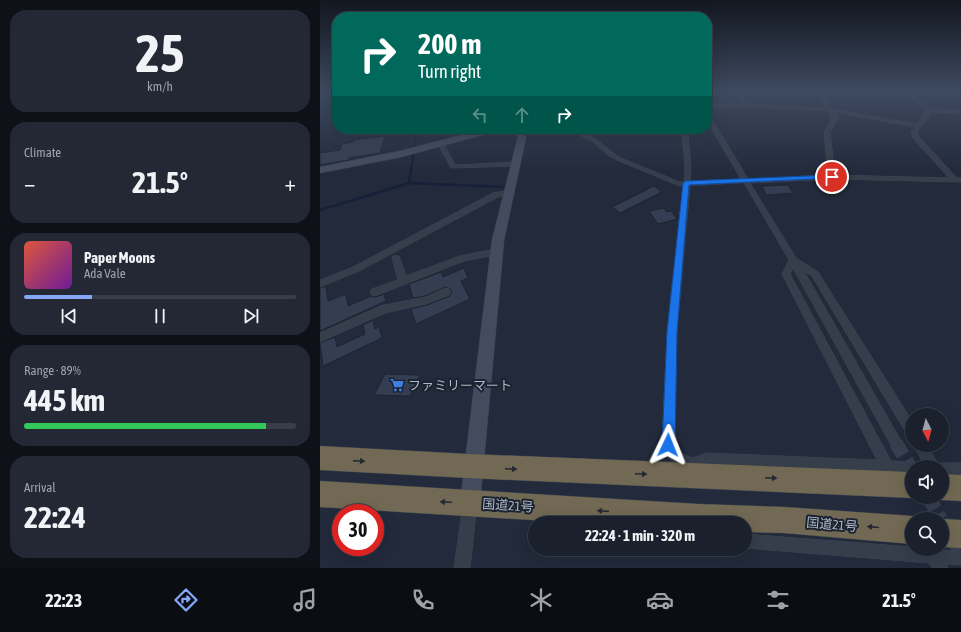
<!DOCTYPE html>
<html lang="en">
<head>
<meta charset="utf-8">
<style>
  body { margin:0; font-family:"Asap Condensed","Noto Sans JP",sans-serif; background:#232834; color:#f1f3f6; height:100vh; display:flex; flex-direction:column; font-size:15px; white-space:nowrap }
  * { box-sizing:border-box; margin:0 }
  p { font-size:13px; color:#9fa3a9 }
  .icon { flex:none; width:22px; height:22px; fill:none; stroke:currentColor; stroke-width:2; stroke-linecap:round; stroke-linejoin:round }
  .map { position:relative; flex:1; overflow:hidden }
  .details { display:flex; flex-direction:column; gap:10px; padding:10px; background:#0e1218; width:320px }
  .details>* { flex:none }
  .top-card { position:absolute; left:12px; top:12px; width:380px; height:122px; border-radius:16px; box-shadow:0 4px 16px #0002,0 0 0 1px #383e48; background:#00695c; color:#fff; overflow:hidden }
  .needle { width:26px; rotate:174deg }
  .controls { position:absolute; left:585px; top:408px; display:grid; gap:8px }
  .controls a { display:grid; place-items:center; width:44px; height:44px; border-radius:50%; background:#1a202c; box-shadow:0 4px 16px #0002,0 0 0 1px #383e48; font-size:20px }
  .speed { position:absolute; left:12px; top:504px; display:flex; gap:8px; font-size:20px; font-weight:700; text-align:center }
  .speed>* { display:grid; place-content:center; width:52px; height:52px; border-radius:50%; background:#1a202c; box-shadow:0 4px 16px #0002,0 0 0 1px #383e48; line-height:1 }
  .speed .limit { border:6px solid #d22; background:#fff; color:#111 }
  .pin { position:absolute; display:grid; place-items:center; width:34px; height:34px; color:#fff; margin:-17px; border:2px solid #fff; border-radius:50%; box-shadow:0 1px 4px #0007 }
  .me { position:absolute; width:44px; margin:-22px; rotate:2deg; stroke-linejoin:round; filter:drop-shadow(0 0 3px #0008) }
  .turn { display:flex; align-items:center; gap:14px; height:84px; padding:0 20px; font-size:18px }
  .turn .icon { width:52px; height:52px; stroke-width:2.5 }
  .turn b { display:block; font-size:28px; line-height:34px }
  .lanes { display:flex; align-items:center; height:38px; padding:0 20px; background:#0003; justify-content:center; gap:20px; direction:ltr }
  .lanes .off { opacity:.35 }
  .big { font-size:30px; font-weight:700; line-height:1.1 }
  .details .card { flex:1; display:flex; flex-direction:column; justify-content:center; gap:6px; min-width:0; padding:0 14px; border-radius:16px; background:#232834 }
  .details .dial { align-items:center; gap:0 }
  .dial b { font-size:52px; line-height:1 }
  .song { display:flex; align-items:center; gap:12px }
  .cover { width:48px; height:48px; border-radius:6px; background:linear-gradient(135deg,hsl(10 70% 55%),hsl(280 70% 35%)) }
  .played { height:4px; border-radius:2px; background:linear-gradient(90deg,#86a6f7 25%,#383e48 25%) }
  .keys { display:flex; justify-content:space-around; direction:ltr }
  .heat { display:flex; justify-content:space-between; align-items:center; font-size:22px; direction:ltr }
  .charge { height:6px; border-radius:3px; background:linear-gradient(90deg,#34c759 89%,#383e48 0) }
  .trip { position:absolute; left:208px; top:516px; width:224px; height:40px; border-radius:20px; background:#1a202c; box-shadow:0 4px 16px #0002,0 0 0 1px #383e48; font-weight:700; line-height:40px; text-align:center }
  .tabs { display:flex; height:64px; justify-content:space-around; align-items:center; background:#0a0d12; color:#9fa3a9 }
  .tabs .icon { width:28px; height:28px }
  .tabs .current { color:#86a6f7 }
  .tabs b { font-size:18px; color:#f1f3f6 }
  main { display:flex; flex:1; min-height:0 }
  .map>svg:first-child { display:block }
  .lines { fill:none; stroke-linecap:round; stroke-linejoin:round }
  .stream-far1 { stroke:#162139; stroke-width:2 }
  .stream { stroke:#162139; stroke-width:2.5 }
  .building { fill:#343e52; stroke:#1d2432 }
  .street-tunnel { stroke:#373f50; stroke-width:14; stroke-dasharray:14 6; stroke-linecap:butt }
  .street-casing { stroke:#3f4654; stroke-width:1 }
  .secondary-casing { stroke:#3f4654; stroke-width:1 }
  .highway-casing { stroke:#3e4553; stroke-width:1 }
  .street { fill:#363d4b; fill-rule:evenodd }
  .secondary { fill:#444b5e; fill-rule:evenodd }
  .highway { fill:#716953; fill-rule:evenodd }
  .oneway { fill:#242934 }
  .route { fill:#1a73e8; stroke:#114b97 }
  .labels { text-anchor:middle; stroke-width:4; stroke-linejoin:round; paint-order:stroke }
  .near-poi-label { font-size:13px; fill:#b1b8c7; stroke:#1b2230; text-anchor:start }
  .near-street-label { font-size:13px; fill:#b1b8c7; stroke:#1b2230 }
</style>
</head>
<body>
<main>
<section class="details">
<div class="card dial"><b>25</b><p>km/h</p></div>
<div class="card"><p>Climate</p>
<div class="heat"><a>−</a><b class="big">21.5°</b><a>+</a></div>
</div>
<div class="card">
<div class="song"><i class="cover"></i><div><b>Paper Moons</b><p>Ada Vale</p></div></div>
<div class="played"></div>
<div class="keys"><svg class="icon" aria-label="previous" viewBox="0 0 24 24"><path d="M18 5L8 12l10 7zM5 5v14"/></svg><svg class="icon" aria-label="pause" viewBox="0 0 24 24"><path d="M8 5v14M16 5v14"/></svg><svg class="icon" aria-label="next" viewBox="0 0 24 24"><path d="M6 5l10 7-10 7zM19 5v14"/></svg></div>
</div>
<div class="card"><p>Range · 89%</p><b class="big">445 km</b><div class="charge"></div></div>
<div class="card"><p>Arrival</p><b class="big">22:24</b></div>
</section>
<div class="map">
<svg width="641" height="568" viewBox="0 0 641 568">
  <rect width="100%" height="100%" fill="#222a3b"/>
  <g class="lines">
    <polyline class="stream-far1" points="94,150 97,129"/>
    <g class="stream">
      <polyline points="89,183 94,149"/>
      <polyline points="0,210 89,183 184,187"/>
    </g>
  </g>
  <g class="building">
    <polygon points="65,136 60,153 29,158 29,160 0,165 0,153 20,150 22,144 33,142 34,140"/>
    <polygon points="468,185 473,193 446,195 442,186"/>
    <polygon points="334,186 342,192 300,213 292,207"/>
    <polygon points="344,208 347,212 351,211 357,219 338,224 329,211"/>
    <polygon points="144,268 148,278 141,281 150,299 96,324 91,309 107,305 130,296 132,291 129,288 125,287 105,296 93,298 89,284 121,272 123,277"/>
    <polygon points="6,286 8,301 26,294 28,306 51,296 56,297 64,294 66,301 0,331 0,288"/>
    <polygon points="53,320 55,329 59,327 62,338 3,366 0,343 15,337 17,347 45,334 43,325"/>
    <polygon points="65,374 100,375 90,396 54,395"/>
  </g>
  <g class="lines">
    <g class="street-tunnel">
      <polyline points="576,443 592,470"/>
      <polyline points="608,497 621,519"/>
      <polyline points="622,521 641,554"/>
    </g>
    <defs>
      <g id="street">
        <path d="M 417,92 L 421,92 L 427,104 L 506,108 L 497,92 L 501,92 L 512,109 L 597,124 L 607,110 L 584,92 L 589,92 L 611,109 L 641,110 L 641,114 L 611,112 L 597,132 L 599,137 L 637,178 L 641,178 L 641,182 L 512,179 L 430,183 L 476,258 L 498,272 L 592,421 L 592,438 L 588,436 L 492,276 L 484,271 L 580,439 L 582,443 L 580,447 L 576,449 L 572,447 L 473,268 L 470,274 L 571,461 L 592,462 L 597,463 L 598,467 L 592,467 L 592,474 L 387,465 L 379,468 L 377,474 L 372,475 L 367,474 L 366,467 C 350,461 349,462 342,445 L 347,332 L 363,186 L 357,185 L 297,160 L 288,155 L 272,141 L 248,129 C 270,129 284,148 301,158 L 360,182 L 364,182 C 367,164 362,147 362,129 L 368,129 C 368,147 373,164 370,181 L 421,179 L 387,121 L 387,114 L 390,116 L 428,179 L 508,175 L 504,132 L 512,118 L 508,111 L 449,108 L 387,108 L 387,104 L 422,104 ZM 514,112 L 595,127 L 591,132 L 593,138 L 629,178 L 515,175 L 510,132 L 518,118 ZM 424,183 L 469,260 L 462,274 L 557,460 L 387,453 L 373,458 L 358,452 L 354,444 L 357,332 L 370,186 Z"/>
        <polygon points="121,142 124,144 135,165 195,162 198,164 195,166 131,168 118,144"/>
        <polygon points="188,191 192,193 190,194 178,197 39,271 0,287 0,280 33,267 173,193"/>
        <polygon points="177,249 181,252 180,254 144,261 55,296 52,295 50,292 52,289 78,280 72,258 73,256 79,256 86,276 140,256"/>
        <polygon points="126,288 129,289 131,292 129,295 106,304 65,313 0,342 0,333 60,306 105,297"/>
        <polygon points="594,445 607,445 618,464 622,463 641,463 641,477 622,475 622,467 606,467"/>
        <polygon points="150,497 155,499 157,504 150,568 134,568 143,504 145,499"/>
        <polygon points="425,534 592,547 592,549 641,551 641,565 626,564 628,568 612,568 609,563 425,548"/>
      </g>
      <g id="secondary">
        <polygon points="165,129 178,129 177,131 81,157 0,173 0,167 80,151"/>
        <polygon points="193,129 202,129 206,137 184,240 160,503 157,510 150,513 143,510 140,503 172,240 198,137"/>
      </g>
      <g id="highway">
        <polygon points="0,446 148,454 592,472 592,497 593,497 592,498 148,478 0,470"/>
        <polygon points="622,474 641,475 641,501 622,500 616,497 622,497"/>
        <polygon points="0,481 378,504 464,507 592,516 598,519 592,519 592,544 464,533 425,532 425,523 261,523 0,507"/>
        <polygon points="622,519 641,520 641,548 622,547"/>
      </g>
    </defs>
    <use href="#street" class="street-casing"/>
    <use href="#secondary" class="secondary-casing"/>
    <use href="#highway" class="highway-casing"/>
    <use href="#street" class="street"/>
    <use href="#secondary" class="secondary"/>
    <use href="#highway" class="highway"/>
  </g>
  <defs><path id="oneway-solid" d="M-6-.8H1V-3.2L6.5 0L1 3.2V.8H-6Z"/></defs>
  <g class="oneway">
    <use href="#oneway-solid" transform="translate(39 461) rotate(3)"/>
    <use href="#oneway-solid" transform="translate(191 469) rotate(2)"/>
    <use href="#oneway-solid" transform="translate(321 474) rotate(2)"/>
    <use href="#oneway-solid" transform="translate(451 478) rotate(2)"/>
    <use href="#oneway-solid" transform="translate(126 502) rotate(-177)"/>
    <use href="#oneway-solid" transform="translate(283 511) rotate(-176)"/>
    <use href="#oneway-solid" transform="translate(553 527) rotate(-175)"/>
  </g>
  <linearGradient id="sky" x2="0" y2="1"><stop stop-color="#131720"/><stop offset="0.53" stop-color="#3e4a60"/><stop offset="1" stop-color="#3e4a60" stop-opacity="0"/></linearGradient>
  <rect width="641" height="172" fill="url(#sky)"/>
  <polygon class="route" points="512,175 515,177 514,178 369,185 357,332 355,445 353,450 348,452 344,450 342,445 347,332 363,183 366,181"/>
  <defs>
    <symbol id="supermarket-bare" viewBox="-9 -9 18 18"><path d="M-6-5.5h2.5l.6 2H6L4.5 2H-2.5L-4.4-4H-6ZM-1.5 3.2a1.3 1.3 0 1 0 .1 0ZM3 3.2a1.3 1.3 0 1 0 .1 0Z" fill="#3f7fe0" stroke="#1b2230" stroke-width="2.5" paint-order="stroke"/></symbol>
  </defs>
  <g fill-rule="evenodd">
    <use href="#supermarket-bare" x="67" y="375" width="20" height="20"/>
  </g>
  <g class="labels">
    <g class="near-poi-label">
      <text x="88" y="390">ファミリーマート</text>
    </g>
    <g class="near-street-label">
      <text transform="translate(188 505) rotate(4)" y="5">国道21号</text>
      <text transform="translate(512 524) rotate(5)" y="5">国道21号</text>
    </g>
  </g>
</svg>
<div class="controls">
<a><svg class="needle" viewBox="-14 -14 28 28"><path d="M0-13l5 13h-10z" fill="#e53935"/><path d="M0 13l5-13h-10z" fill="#9fa3a9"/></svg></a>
<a><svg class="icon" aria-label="sound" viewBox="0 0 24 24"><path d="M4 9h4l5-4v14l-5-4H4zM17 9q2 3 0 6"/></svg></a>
<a><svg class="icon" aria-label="search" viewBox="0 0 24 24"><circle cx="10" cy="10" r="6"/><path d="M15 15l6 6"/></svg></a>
</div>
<div class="speed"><div class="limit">30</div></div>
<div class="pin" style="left:512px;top:177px;background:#d93025"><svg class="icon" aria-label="arrive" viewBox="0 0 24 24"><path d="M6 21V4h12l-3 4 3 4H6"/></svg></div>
<svg class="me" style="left:348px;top:445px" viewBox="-20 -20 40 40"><path d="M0-17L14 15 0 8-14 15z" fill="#1a73e8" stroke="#fff" stroke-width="4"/></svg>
<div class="trip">22:24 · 1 min · 320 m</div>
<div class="top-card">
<div class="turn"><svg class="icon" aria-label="right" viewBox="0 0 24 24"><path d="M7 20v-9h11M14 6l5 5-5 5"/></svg><div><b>200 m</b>Turn right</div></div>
<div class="lanes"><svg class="icon off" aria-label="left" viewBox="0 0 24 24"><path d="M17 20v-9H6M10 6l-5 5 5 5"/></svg><svg class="icon off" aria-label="ahead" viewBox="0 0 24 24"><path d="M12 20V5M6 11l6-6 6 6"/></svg><svg class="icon" aria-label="right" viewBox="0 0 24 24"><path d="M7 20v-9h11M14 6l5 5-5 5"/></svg></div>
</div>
</div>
</main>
<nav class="tabs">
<b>22:23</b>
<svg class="icon current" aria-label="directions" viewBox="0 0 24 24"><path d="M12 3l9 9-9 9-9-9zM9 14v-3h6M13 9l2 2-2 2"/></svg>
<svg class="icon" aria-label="music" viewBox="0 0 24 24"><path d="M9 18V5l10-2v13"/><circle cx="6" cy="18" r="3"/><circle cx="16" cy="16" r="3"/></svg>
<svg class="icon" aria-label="phone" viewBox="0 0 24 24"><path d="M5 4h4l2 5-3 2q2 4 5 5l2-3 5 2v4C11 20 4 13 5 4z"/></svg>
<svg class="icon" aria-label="climate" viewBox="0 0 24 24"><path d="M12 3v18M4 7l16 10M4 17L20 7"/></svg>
<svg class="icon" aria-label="car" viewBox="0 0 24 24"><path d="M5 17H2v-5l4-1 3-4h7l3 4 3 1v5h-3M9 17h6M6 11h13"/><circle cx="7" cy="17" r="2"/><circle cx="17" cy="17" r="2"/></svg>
<svg class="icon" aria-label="filters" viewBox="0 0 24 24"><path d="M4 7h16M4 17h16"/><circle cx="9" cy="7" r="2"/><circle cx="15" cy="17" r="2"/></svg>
<b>21.5°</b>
</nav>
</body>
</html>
